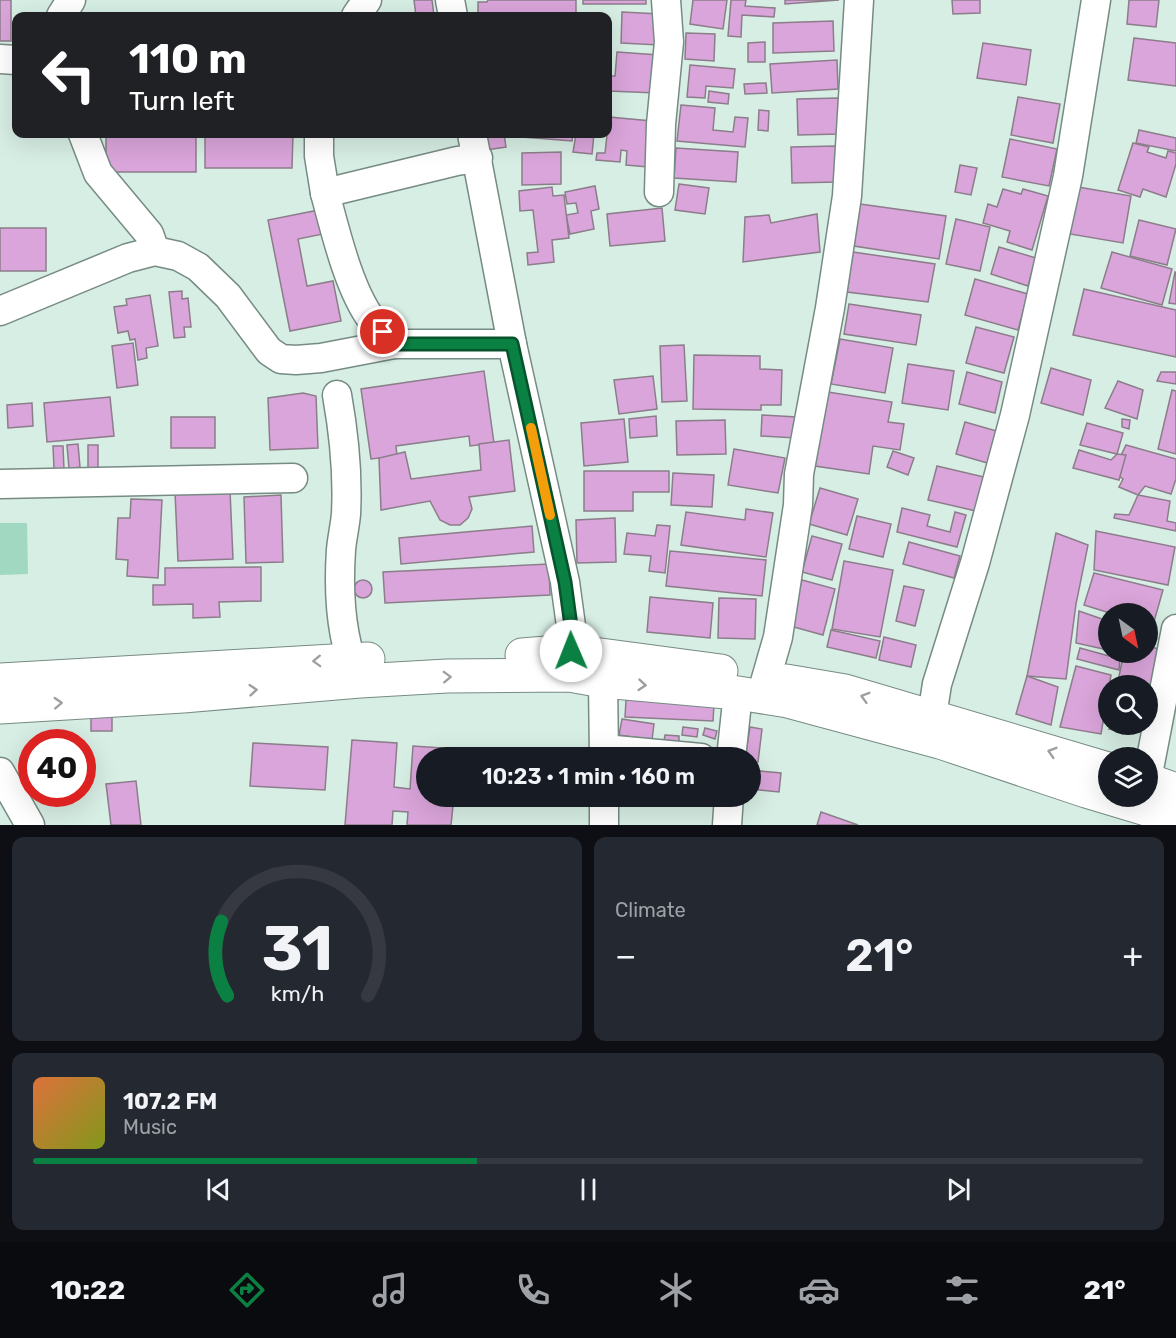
<!DOCTYPE html>
<html lang="en">
<head>
<meta charset="utf-8">
<style>
  body { margin:0; font-family:Rubik,sans-serif; background:#242831; color:#f1f3f6; height:100vh; display:flex; flex-direction:column; font-size:22px; white-space:nowrap }
  * { box-sizing:border-box; margin:0 }
  p { font-size:20px; color:#9ea1a6 }
  .icon { flex:none; width:33px; height:33px; fill:none; stroke:currentColor; stroke-width:2; stroke-linecap:round; stroke-linejoin:round }
  .map { position:relative; height:825px; overflow:hidden }
  .sheet { display:flex; flex-direction:column; gap:12px; padding:12px; background:#0d0f14; flex:1 }
  .sheet>* { flex:none }
  .hud { position:absolute; left:12px; top:12px; width:600px; height:126px; border-radius:12px; box-shadow:0 6px 24px #0002; background:#202124; color:#fff; overflow:hidden }
  .needle { width:39px; rotate:147deg }
  .buttons { position:absolute; left:1098px; top:603px; display:grid; gap:12px }
  .buttons a { display:grid; place-items:center; width:60px; height:60px; border-radius:50%; background:#171b24; box-shadow:0 6px 24px #0002; font-size:30px }
  .speed { position:absolute; left:18px; top:729px; display:flex; gap:12px; font-size:30px; font-weight:700; text-align:center }
  .speed>* { display:grid; place-content:center; width:78px; height:78px; border-radius:50%; background:#171b24; box-shadow:0 6px 24px #0002; line-height:1 }
  .speed .limit { border:9px solid #d22; background:#fff; color:#111 }
  .pin { position:absolute; display:grid; place-items:center; width:51px; height:51px; color:#fff; margin:-26px; border:3px solid #fff; border-radius:50%; box-shadow:0 2px 6px #0007 }
  .me { position:absolute; width:66px; margin:-33px; rotate:359deg; stroke-linejoin:round; filter:drop-shadow(0 0 4px #0008) }
  .turn { display:flex; align-items:center; gap:21px; height:126px; padding:0 18px; font-size:27px }
  .turn .icon { width:78px; height:78px; stroke-width:2.5 }
  .turn b { display:block; font-size:42px; line-height:51px }
  .big { font-size:45px; font-weight:600; line-height:1.1 }
  .sheet .widget { flex:1; display:flex; flex-direction:column; justify-content:center; gap:9px; min-width:0; padding:0 21px; border-radius:12px; background:#242831 }
  .sheet .dial { align-items:center; gap:0 }
  .dial svg { height:156px; overflow:visible; fill:none; stroke:#363941; stroke-width:7; stroke-linecap:round; text-anchor:middle }
  .dial text { fill:#f1f3f6; stroke:none }
  .song { display:flex; align-items:center; gap:18px }
  .cover { width:72px; height:72px; border-radius:9px; background:linear-gradient(135deg,hsl(20 70% 55%),hsl(70 70% 35%)) }
  .played { height:6px; border-radius:3px; background:linear-gradient(90deg,#0b8043 40%,#363941 40%) }
  .keys { display:flex; justify-content:space-around; direction:ltr }
  .heat { display:flex; justify-content:space-between; align-items:center; font-size:33px; direction:ltr }
  .sheet .tiles { flex:1; display:grid; gap:12px; grid-template-columns:1fr 1fr }
  .widget:last-child { grid-column:span 2 }
  .trip { position:absolute; left:416px; top:747px; width:345px; height:60px; border-radius:30px; background:#171b24; box-shadow:0 6px 24px #0002; font-weight:600; line-height:60px; text-align:center }
  .menu { display:flex; height:96px; justify-content:space-around; align-items:center; background:#090b0e; color:#9ea1a6 }
  .menu .icon { width:42px; height:42px }
  .menu .selected { color:#0b8043 }
  .menu b { font-size:27px; color:#f1f3f6 }
  .map>svg:first-child { display:block }
  .green { fill:#a1d8c2 }
  .building { fill:#daa5da; stroke:#8c7d8b; stroke-width:1.5 }
  .lines { fill:none; stroke-linecap:round; stroke-linejoin:round }
  .minor-casing { stroke:#768b83; stroke-width:31 }
  .major-casing { stroke:#768b83; stroke-width:35 }
  .minor { stroke:#fff; stroke-width:28 }
  .major { stroke:#fff; stroke-width:33 }
  .oneway { stroke:#9ca09e }
  .route-casing { stroke:#07532c; stroke-width:15 }
  .route { stroke:#0b8043; stroke-width:10 }
  .slow { stroke:#f59e0b; stroke-width:10 }
</style>
</head>
<body>
<div class="map">
<svg width="1176" height="825" viewBox="0 0 1176 825">
  <rect width="100%" height="100%" fill="#d7eee4"/>
  <polygon class="green" points="0,523 27,523 28,574 0,575"/>
  <g class="building">
    <rect x="0" y="0" width="11" height="41"/>
    <polygon points="414,0 432,0 434,16 416,16"/>
    <polygon points="488,0 576,0 576,16 478,16 478,2 487,2"/>
    <rect x="583" y="0" width="63" height="4"/>
    <polygon points="693,0 727,0 723,29 690,24"/>
    <polygon points="731,0 746,0 745,6 775,8 774,17 742,15 741,37 728,36"/>
    <polygon points="785,0 839,0 785,4"/>
    <polygon points="952,0 980,0 980,13 953,14"/>
    <polygon points="1129,0 1159,0 1156,27 1127,24"/>
    <polygon points="622,12 660,14 659,45 621,43"/>
    <polygon points="833,21 834,51 773,53 773,23"/>
    <polygon points="686,33 715,34 714,61 685,59"/>
    <polygon points="1134,38 1176,43 1176,86 1128,80"/>
    <polygon points="765,42 765,62 748,62 748,43"/>
    <polygon points="983,43 1031,50 1026,85 977,78"/>
    <polygon points="617,52 659,55 657,93 608,91 608,76 615,76"/>
    <polygon points="837,60 838,89 772,93 770,64"/>
    <polygon points="690,65 735,69 733,88 706,86 705,98 687,97"/>
    <polygon points="766,83 767,93 745,94 744,84"/>
    <polygon points="709,91 729,94 728,104 708,102"/>
    <polygon points="1018,97 1060,104 1053,143 1011,135"/>
    <polygon points="839,98 840,134 798,135 797,99"/>
    <polygon points="681,105 715,108 713,130 733,132 735,117 748,118 745,147 677,141"/>
    <polygon points="759,110 769,111 768,131 758,130"/>
    <polygon points="609,117 652,121 648,167 626,165 627,151 621,150 620,162 596,160 597,153 605,153"/>
    <polygon points="1139,130 1176,138 1176,151 1136,143"/>
    <rect x="106" y="134" width="90" height="38"/>
    <polygon points="205,134 293,134 292,168 205,168"/>
    <polygon points="485,134 504,134 506,147 486,150"/>
    <polygon points="511,134 573,134 572,141 510,136"/>
    <polygon points="576,134 594,134 592,154 573,152"/>
    <polygon points="1010,139 1057,149 1049,186 1002,177"/>
    <polygon points="1133,143 1149,147 1147,152 1166,158 1168,151 1176,153 1176,164 1166,197 1143,189 1140,197 1118,190"/>
    <polygon points="837,146 838,182 792,183 791,147"/>
    <polygon points="676,148 738,152 736,182 674,178"/>
    <polygon points="561,152 561,184 522,185 522,153"/>
    <polygon points="960,165 977,168 971,195 955,192"/>
    <polygon points="679,184 709,188 705,214 675,210"/>
    <polygon points="595,186 599,209 591,211 594,229 570,234 566,215 578,213 576,203 567,204 565,192"/>
    <polygon points="552,187 553,196 564,195 569,238 552,240 554,262 528,265 527,253 538,252 533,210 520,211 519,191"/>
    <polygon points="1078,187 1131,196 1123,243 1070,234"/>
    <polygon points="1003,189 1021,194 1023,189 1048,196 1032,250 1007,242 1010,231 983,223 988,204 997,207"/>
    <polygon points="860,204 946,216 939,259 854,246"/>
    <polygon points="662,208 665,241 610,246 607,214"/>
    <polygon points="319,210 323,234 298,239 307,286 333,281 341,321 290,331 268,220"/>
    <polygon points="817,214 820,252 743,262 745,217 769,215 771,223"/>
    <polygon points="956,219 990,227 980,271 946,264"/>
    <polygon points="1139,220 1176,229 1167,265 1130,256"/>
    <rect x="0" y="228" width="46" height="43"/>
    <polygon points="999,247 1036,258 1028,286 991,274"/>
    <polygon points="853,252 935,264 928,302 847,292"/>
    <polygon points="1112,252 1172,269 1162,305 1101,288"/>
    <polygon points="1175,272 1176,273 1176,304 1169,303"/>
    <polygon points="975,279 1028,294 1018,330 965,315"/>
    <polygon points="1084,289 1176,310 1176,357 1073,335"/>
    <polygon points="182,291 182,299 188,298 191,327 184,327 185,337 174,338 169,292"/>
    <polygon points="150,295 158,346 146,348 147,358 138,360 135,339 130,340 128,331 118,333 114,307 127,305 126,299"/>
    <polygon points="849,304 921,315 916,345 844,334"/>
    <polygon points="976,327 1014,337 1004,373 966,363"/>
    <polygon points="840,339 893,348 885,393 831,384"/>
    <polygon points="133,343 138,385 117,388 112,346"/>
    <polygon points="684,345 687,401 662,402 660,346"/>
    <polygon points="694,355 760,356 760,369 782,370 781,405 761,405 761,410 693,409"/>
    <polygon points="908,364 954,371 948,410 902,403"/>
    <polygon points="1051,368 1091,380 1083,415 1041,403"/>
    <polygon points="484,371 494,443 470,446 469,436 396,446 397,456 371,459 361,389"/>
    <polygon points="967,372 1002,382 995,413 959,404"/>
    <polygon points="1161,372 1176,372 1176,384 1157,381"/>
    <polygon points="653,376 657,409 619,414 614,380"/>
    <polygon points="1118,381 1143,390 1137,419 1105,408"/>
    <polygon points="1172,390 1176,391 1176,454 1158,449"/>
    <polygon points="828,392 892,402 888,422 904,424 900,450 873,446 869,474 815,466"/>
    <polygon points="303,393 316,396 318,448 270,450 268,398"/>
    <polygon points="110,397 114,436 47,442 44,403"/>
    <polygon points="32,403 33,426 8,428 7,405"/>
    <polygon points="762,415 797,417 796,438 761,436"/>
    <polygon points="656,416 657,436 630,438 629,419"/>
    <rect x="171" y="417" width="44" height="31"/>
    <polygon points="624,419 628,462 584,466 581,423"/>
    <polygon points="1122,419 1130,420 1129,429 1122,427"/>
    <polygon points="725,420 726,454 677,455 676,421"/>
    <polygon points="965,422 1000,432 991,464 956,454"/>
    <polygon points="1087,423 1123,433 1117,454 1080,445"/>
    <polygon points="509,440 515,491 469,497 472,509 468,518 460,525 450,525 440,520 430,501 381,510 379,458 405,452 411,479 481,470 479,444"/>
    <polygon points="78,444 80,467 69,469 67,445"/>
    <rect x="88" y="445" width="10" height="24"/>
    <polygon points="1126,445 1176,459 1176,479 1171,494 1145,486 1138,495 1119,487 1123,479 1113,472"/>
    <polygon points="53,446 63,446 64,469 54,469"/>
    <polygon points="734,449 785,458 778,493 728,485"/>
    <polygon points="1079,450 1111,460 1117,454 1126,455 1119,480 1073,468"/>
    <polygon points="893,451 914,458 908,475 887,467"/>
    <polygon points="937,466 984,477 976,511 928,500"/>
    <polygon points="584,471 669,471 669,492 633,492 633,511 584,511"/>
    <polygon points="673,473 714,475 712,507 671,505"/>
    <polygon points="820,488 858,499 847,535 809,524"/>
    <polygon points="230,490 233,559 178,561 175,492"/>
    <polygon points="281,495 283,562 246,563 244,497"/>
    <polygon points="1138,495 1170,501 1167,521 1176,523 1176,531 1114,518 1115,514 1129,515"/>
    <polygon points="131,499 162,500 158,578 127,576 128,560 116,559 118,518 130,518"/>
    <polygon points="902,508 930,515 927,526 950,532 955,512 966,515 957,547 897,532"/>
    <polygon points="746,509 773,513 766,557 681,545 686,512 745,520"/>
    <polygon points="857,516 891,524 883,557 849,549"/>
    <polygon points="615,518 616,562 577,563 576,520"/>
    <polygon points="657,525 670,526 665,573 649,571 651,556 624,554 627,533 655,536"/>
    <polygon points="532,526 534,552 401,564 399,538"/>
    <polygon points="1096,531 1175,547 1168,585 1094,570"/>
    <polygon points="1056,533 1088,545 1076,604 1066,679 1027,676"/>
    <polygon points="812,536 842,544 832,580 802,572"/>
    <polygon points="909,542 960,556 954,578 903,564"/>
    <polygon points="670,551 766,560 762,596 666,586"/>
    <polygon points="844,561 893,570 880,637 832,629"/>
    <polygon points="549,564 550,595 385,603 383,572"/>
    <polygon points="261,567 261,601 219,602 220,617 193,618 193,604 153,605 153,585 165,585 165,568"/>
    <polygon points="1094,573 1163,590 1153,625 1148,623 1148,614 1113,614 1084,605"/>
    <polygon points="802,580 835,589 823,635 790,626"/>
    <circle cx="363" cy="589" r="9"/>
    <polygon points="904,586 924,590 915,626 896,621"/>
    <polygon points="650,597 713,603 710,638 647,632"/>
    <polygon points="719,598 756,599 755,639 718,638"/>
    <polygon points="1079,611 1108,621 1108,650 1076,643"/>
    <polygon points="831,630 880,641 876,658 827,647"/>
    <polygon points="884,637 916,645 911,667 879,660"/>
    <polygon points="1148,646 1162,650 1148,710 1148,686 1117,686 1124,652 1148,652"/>
    <polygon points="1080,648 1120,659 1119,670 1077,659"/>
    <polygon points="1076,666 1111,675 1101,734 1060,727"/>
    <polygon points="1027,676 1058,687 1051,725 1016,714"/>
    <polygon points="626,700 714,704 713,721 625,717"/>
    <rect x="91" y="715" width="21" height="16"/>
    <polygon points="622,719 654,724 652,740 619,735"/>
    <polygon points="1110,724 1144,724 1142,732 1109,729"/>
    <polygon points="683,727 698,729 697,737 682,735"/>
    <polygon points="750,727 762,729 758,762 750,762 750,758 745,758"/>
    <polygon points="705,728 717,731 715,739 703,735"/>
    <polygon points="665,735 679,736 679,743 664,741"/>
    <polygon points="352,740 397,743 394,787 410,789 413,746 457,749 456,758 426,758 426,796 454,796 451,825 407,825 408,812 393,811 392,825 345,825"/>
    <polygon points="253,743 328,747 325,790 250,786"/>
    <polygon points="750,770 781,773 779,792 750,789"/>
    <polygon points="136,781 141,825 111,825 106,784"/>
    <polygon points="821,812 858,825 817,825"/>
  </g>
  <g class="lines">
    <defs>
      <g id="minor">
        <polyline points="450,0 453,16"/>
        <polyline points="61,16 71,0"/>
        <polyline points="356,16 367,0"/>
        <polyline points="0,59 16,60"/>
        <polyline points="83,134 98,173 149,234 155,251"/>
        <polyline points="319,134 319,156 325,193"/>
        <polyline points="472,134 512,344 565,582 571,626 570,673"/>
        <polyline points="659,192 661,124 669,42 666,0"/>
        <polyline points="0,311 128,258 155,251 178,256 198,267 228,296 269,351 281,359 296,360 321,358 394,344 512,344"/>
        <path d="M 394,344 C 387,336 379,328 372,320 C 349,290 335,230 325,193 L 457,161 L 478,158"/>
        <path d="M 337,395 C 344,434 348,475 346,514 C 345,526 342,538 341,550 C 338,594 340,640 359,680"/>
        <polyline points="0,484 293,478"/>
        <polyline points="603,681 604,758"/>
        <polyline points="761,696 778,637 798,505 799,474 830,308 847,196 859,0"/>
        <polyline points="932,716 937,684 975,563 1015,415 1068,176 1096,0"/>
        <polyline points="604,749 701,758"/>
        <polyline points="731,758 738,693"/>
        <polyline points="0,772 30,825"/>
        <polyline points="1148,774 1176,629"/>
        <polyline points="604,796 604,825"/>
        <polyline points="727,825 729,796"/>
      </g>
      <g id="major">
        <polyline points="522,655 571,651 721,671"/>
        <polyline points="0,680 368,659"/>
        <polyline points="786,681 845,691 1108,769"/>
        <polyline points="0,707 183,696 360,681 447,676 569,675 603,681 738,693 788,701 940,742 1086,791 1176,818"/>
        <polyline points="1148,780 1176,790"/>
      </g>
    </defs>
    <use href="#minor" class="minor-casing"/>
    <use href="#major" class="major-casing"/>
    <use href="#minor" class="minor"/>
    <use href="#major" class="major"/>
  </g>
  <defs><path id="oneway-chevron" d="M-2-3.5L2.5 0L-2 3.5" fill="none" stroke-width="1.6" stroke-linecap="round" stroke-linejoin="round" transform="scale(1.5)"/></defs>
  <g class="oneway">
    <use href="#oneway-chevron" transform="translate(317 661) rotate(178)"/>
    <use href="#oneway-chevron" transform="translate(447 677) rotate(-2)"/>
    <use href="#oneway-chevron" transform="translate(642 685) rotate(5)"/>
    <use href="#oneway-chevron" transform="translate(253 690) rotate(-5)"/>
    <use href="#oneway-chevron" transform="translate(865 697) rotate(-164)"/>
    <use href="#oneway-chevron" transform="translate(58 703) rotate(-3)"/>
    <use href="#oneway-chevron" transform="translate(1052 752) rotate(-163)"/>
  </g>
  <g class="lines">
    <defs>
      <polyline id="route" points="383,332 394,344 512,344 565,582 571,626 571,651"/>
    </defs>
    <use href="#route" class="route-casing"/>
    <use href="#route" class="route"/>
    <polyline class="slow" points="531,428 550,515"/>
  </g>
</svg>
<div class="buttons">
<a><svg class="needle" viewBox="-14 -14 28 28"><path d="M0-13l5 13h-10z" fill="#e53935"/><path d="M0 13l5-13h-10z" fill="#9ea1a6"/></svg></a>
<a><svg class="icon" aria-label="search" viewBox="0 0 24 24"><circle cx="10" cy="10" r="6"/><path d="M15 15l6 6"/></svg></a>
<a><svg class="icon" aria-label="layers" viewBox="0 0 24 24"><path d="M12 4l9 5-9 5-9-5zM3 14l9 5 9-5"/></svg></a>
</div>
<div class="speed"><div class="limit">40</div></div>
<div class="pin" style="left:383px;top:332px;background:#d93025"><svg class="icon" aria-label="arrive" viewBox="0 0 24 24"><path d="M6 21V4h12l-3 4 3 4H6"/></svg></div>
<svg class="me" style="left:571px;top:651px" viewBox="-20 -20 40 40"><circle r="19" fill="#fff"/><path d="M0-13L10 11 0 6-10 11z" fill="#0b8043"/></svg>
<div class="trip">10:23 · 1 min · 160 m</div>
<div class="hud">
<div class="turn"><svg class="icon" aria-label="left" viewBox="0 0 24 24"><path d="M17 20v-9H6M10 6l-5 5 5 5"/></svg><div><b>110 m</b>Turn left</div></div>
</div>
</div>
<section class="sheet">
<div class="tiles">
<div class="widget dial"><svg viewBox="0 0 100 80">
<path d="M14 69A42 42 0 1 1 86 69"/>
<path d="M14 69A42 42 0 0 1 11 31" stroke="#0b8043"/>
<text x="50" y="56" font-size="32" font-weight="700">31</text>
<text x="50" y="72" font-size="11">km/h</text>
</svg></div>
<div class="widget"><p>Climate</p>
<div class="heat"><a>−</a><b class="big">21°</b><a>+</a></div>
</div>
<div class="widget">
<div class="song"><i class="cover"></i><div><b>107.2 FM</b><p>Music</p></div></div>
<div class="played"></div>
<div class="keys"><svg class="icon" aria-label="previous" viewBox="0 0 24 24"><path d="M18 5L8 12l10 7zM5 5v14"/></svg><svg class="icon" aria-label="pause" viewBox="0 0 24 24"><path d="M8 5v14M16 5v14"/></svg><svg class="icon" aria-label="next" viewBox="0 0 24 24"><path d="M6 5l10 7-10 7zM19 5v14"/></svg></div>
</div>
</div>
</section>
<nav class="menu">
<b>10:22</b>
<svg class="icon selected" aria-label="directions" viewBox="0 0 24 24"><path d="M12 3l9 9-9 9-9-9zM9 14v-3h6M13 9l2 2-2 2"/></svg>
<svg class="icon" aria-label="music" viewBox="0 0 24 24"><path d="M9 18V5l10-2v13"/><circle cx="6" cy="18" r="3"/><circle cx="16" cy="16" r="3"/></svg>
<svg class="icon" aria-label="phone" viewBox="0 0 24 24"><path d="M5 4h4l2 5-3 2q2 4 5 5l2-3 5 2v4C11 20 4 13 5 4z"/></svg>
<svg class="icon" aria-label="climate" viewBox="0 0 24 24"><path d="M12 3v18M4 7l16 10M4 17L20 7"/></svg>
<svg class="icon" aria-label="car" viewBox="0 0 24 24"><path d="M5 17H2v-5l4-1 3-4h7l3 4 3 1v5h-3M9 17h6M6 11h13"/><circle cx="7" cy="17" r="2"/><circle cx="17" cy="17" r="2"/></svg>
<svg class="icon" aria-label="filters" viewBox="0 0 24 24"><path d="M4 7h16M4 17h16"/><circle cx="9" cy="7" r="2"/><circle cx="15" cy="17" r="2"/></svg>
<b>21°</b>
</nav>
</body>
</html>
